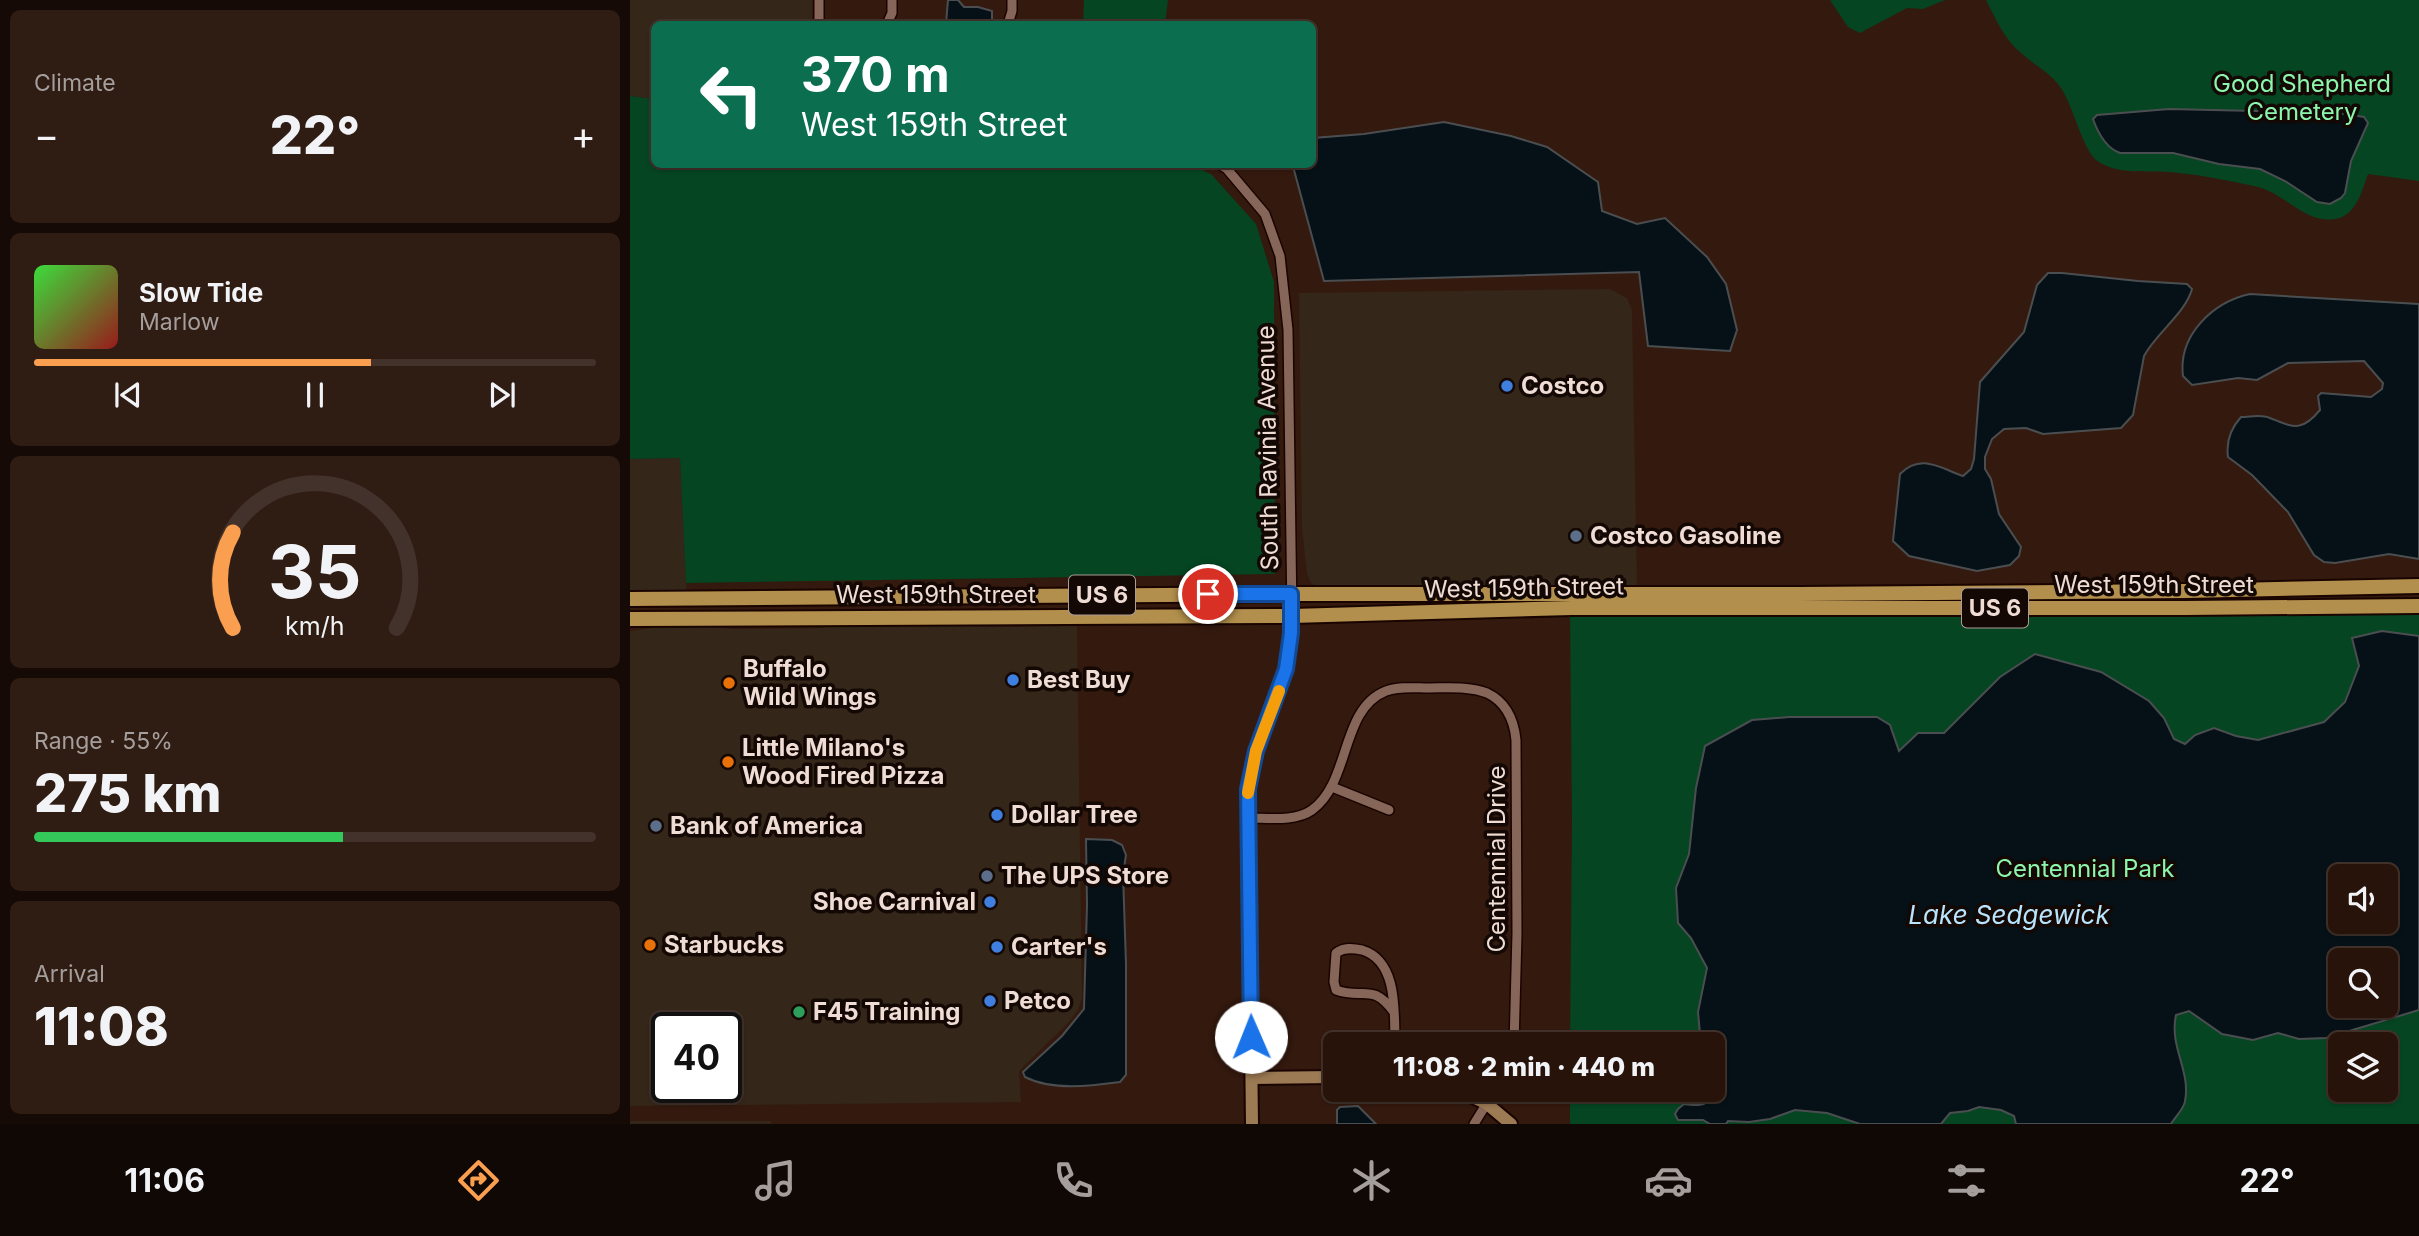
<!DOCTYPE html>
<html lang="en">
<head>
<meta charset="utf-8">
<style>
  body { margin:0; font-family:Inter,sans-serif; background:#2f1c13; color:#f1f3f6; height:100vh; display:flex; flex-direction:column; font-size:26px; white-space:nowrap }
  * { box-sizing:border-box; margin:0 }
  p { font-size:23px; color:#a49e9c }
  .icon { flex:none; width:38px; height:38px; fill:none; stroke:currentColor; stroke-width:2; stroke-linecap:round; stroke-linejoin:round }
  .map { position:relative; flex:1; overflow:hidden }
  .panel { display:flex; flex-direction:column; gap:10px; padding:10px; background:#150a06; width:630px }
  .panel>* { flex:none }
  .hud { position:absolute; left:21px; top:21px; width:665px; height:147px; border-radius:10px; box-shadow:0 2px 5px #0004,0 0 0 2px #43322b; background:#0b6e4f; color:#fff; overflow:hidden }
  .tools { position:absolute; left:1698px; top:864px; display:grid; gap:14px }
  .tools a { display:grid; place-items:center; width:70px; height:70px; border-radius:10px; background:#27130a; box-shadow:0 2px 5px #0004,0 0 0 2px #43322b; font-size:35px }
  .speed { position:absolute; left:21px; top:1012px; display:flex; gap:14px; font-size:35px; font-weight:700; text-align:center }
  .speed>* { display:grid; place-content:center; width:91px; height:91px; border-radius:50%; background:#27130a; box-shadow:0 2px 5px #0004,0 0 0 2px #43322b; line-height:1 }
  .speed .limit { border:4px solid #111; border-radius:10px; background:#fff; color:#111 }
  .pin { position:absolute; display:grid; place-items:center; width:60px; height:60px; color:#fff; margin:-30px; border:4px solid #fff; border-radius:50%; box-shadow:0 2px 7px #0007 }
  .me { position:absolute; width:77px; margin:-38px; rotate:359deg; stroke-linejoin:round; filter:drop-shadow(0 0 5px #0008) }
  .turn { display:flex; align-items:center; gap:24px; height:147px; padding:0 35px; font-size:32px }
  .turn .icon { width:91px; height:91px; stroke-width:2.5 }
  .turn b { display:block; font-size:49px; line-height:60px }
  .big { font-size:52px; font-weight:800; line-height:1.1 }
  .panel .card { flex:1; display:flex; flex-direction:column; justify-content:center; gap:10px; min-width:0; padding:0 24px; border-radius:10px; background:#2f1c13 }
  .panel .dial { align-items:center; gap:0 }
  .dial svg { height:182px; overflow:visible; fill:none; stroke:#43322b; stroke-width:7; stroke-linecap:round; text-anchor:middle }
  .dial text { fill:#f1f3f6; stroke:none }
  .song { display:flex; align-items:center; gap:21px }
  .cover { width:84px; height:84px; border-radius:10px; background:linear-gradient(135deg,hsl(120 70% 55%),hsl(0 70% 35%)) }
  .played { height:7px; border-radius:4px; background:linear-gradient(90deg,#fa9f4f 60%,#43322b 60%) }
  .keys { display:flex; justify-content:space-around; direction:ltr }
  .heat { display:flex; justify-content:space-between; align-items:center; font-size:38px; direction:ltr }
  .charge { height:10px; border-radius:5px; background:linear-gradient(90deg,#34c759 55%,#43322b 0) }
  .trip { position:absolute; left:693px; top:1032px; width:402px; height:70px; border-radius:10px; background:#27130a; box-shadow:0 2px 5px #0004,0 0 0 2px #43322b; font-weight:800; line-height:70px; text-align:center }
  .tabs { display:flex; height:112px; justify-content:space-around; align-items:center; background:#100804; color:#a49e9c }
  .tabs .icon { width:49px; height:49px }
  .tabs .current { color:#fa9f4f }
  .tabs b { font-size:32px; color:#f1f3f6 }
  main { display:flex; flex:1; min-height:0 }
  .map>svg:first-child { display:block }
  .commercial { fill:#342619; fill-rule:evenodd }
  .green { fill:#054522; fill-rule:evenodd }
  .water { fill:#051117; stroke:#4b4e50; stroke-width:2; fill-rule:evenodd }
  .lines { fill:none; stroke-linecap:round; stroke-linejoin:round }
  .street-casing { stroke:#1a0400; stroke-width:12 }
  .secondary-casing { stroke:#1a0400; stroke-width:16 }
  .primary-casing { stroke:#1a0400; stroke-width:18 }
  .street { stroke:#866659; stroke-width:9 }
  .secondary { stroke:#9c7a53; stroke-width:12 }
  .primary { stroke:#b28f4c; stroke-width:14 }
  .route-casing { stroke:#114b97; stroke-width:18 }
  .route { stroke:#1a73e8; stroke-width:12 }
  .slow { stroke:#f59e0b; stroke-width:12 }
  .shop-dot { fill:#3f7fe0; stroke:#130804; stroke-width:2.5 }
  .service-dot { fill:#5c6f8a; stroke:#130804; stroke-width:2.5 }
  .food-dot { fill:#e8710a; stroke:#130804; stroke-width:2.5 }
  .leisure-dot { fill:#2e9e5b; stroke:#130804; stroke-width:2.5 }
  .labels { text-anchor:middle; stroke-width:7; stroke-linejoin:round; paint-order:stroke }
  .shield { fill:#130804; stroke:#ad9c96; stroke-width:2 }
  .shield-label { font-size:23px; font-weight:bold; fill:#efdcd4 }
  .park-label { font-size:24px; fill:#8cf6ad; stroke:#130804 }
  .poi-label { font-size:24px; font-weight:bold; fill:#efdcd4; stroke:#130804; text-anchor:start }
  .street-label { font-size:24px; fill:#efdcd4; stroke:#130804 }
  .water-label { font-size:26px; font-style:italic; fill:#b8e5fd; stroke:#130804 }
</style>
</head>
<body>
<main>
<section class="panel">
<div class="card"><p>Climate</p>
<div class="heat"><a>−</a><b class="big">22°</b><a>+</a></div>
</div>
<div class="card">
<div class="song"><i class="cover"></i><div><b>Slow Tide</b><p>Marlow</p></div></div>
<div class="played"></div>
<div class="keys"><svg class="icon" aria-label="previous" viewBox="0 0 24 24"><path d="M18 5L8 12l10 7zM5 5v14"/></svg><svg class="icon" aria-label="pause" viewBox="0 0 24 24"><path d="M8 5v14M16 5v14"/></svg><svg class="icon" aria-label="next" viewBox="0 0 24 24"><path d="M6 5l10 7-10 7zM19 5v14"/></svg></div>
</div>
<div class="card dial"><svg viewBox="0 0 100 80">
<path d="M14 69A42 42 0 1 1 86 69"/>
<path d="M14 69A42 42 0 0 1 14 27" stroke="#fa9f4f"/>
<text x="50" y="56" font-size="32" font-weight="700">35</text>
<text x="50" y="72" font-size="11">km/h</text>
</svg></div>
<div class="card"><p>Range · 55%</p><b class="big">275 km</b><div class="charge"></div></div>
<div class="card"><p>Arrival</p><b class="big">11:08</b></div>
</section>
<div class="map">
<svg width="1789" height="1124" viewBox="0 0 1789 1124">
  <rect width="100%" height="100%" fill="#34190e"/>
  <g class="commercial">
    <polygon points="0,0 182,0 182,24 24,24 24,99 0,96"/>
    <polygon points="980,289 997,298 1002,310 1007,589 687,587 681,583 677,574 672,529 669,293"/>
    <polygon points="50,458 57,596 0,596 0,459"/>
    <path d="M 263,623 L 361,627 L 447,626 L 452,998 L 448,1010 L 439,1022 L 389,1071 L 391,1102 L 0,1106 L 0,631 L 52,624 L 103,629 L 192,628 L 200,624 ZM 37,1027 L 96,1027 L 96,1087 L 37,1087 Z"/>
    <rect x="0" y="1121" width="141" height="3"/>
  </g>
  <g class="green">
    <polygon points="454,0 538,0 535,24 453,24"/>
    <polygon points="1200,0 1315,0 1293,9 1277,8 1230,33 1218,27"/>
    <path d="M 1356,0 L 1789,0 L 1789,181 L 1738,174 C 1732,191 1726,216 1705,219 C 1675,224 1656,194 1628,187 C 1602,181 1576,176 1549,173 C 1524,169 1488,177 1466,160 C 1452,147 1443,106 1431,88 C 1421,73 1404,65 1391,53 C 1374,39 1366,19 1356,0 Z"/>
    <polygon points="0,96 24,99 24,164 559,164 581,174 626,224 644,282 645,574 56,583 50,458 0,459"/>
    <path d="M 1789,612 L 1789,1124 L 940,1124 L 940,1090 L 1083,1090 L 1083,1045 L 940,1045 L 942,821 L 940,614 ZM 1710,877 L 1755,877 L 1755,922 L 1710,922 ZM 1710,961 L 1755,961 L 1755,1006 L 1710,1006 ZM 1710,1045 L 1755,1045 L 1755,1090 L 1710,1090 Z"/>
  </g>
  <g class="water">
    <polygon points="318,0 328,0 334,7 348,7 362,11 362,22 360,24 316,24"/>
    <path d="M 1539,109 L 1708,113 L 1734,117 L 1738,123 L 1721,161 L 1715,193 L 1711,198 L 1700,204 L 1687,202 L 1655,181 L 1630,169 L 1589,164 L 1543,153 L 1490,153 C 1476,148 1468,133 1463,119 L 1467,115 Z"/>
    <polygon points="814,122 881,136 917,147 968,182 972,211 1007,224 1035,218 1077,257 1096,284 1107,330 1100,351 1018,346 1009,272 694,281 664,170 665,165 682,164 683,138 734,134"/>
    <path d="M 1418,273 L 1432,273 L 1508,281 L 1557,284 L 1562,289 C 1555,314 1526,333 1514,356 L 1503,415 L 1491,428 L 1413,434 L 1396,428 L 1374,429 L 1362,439 L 1355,457 L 1355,469 L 1361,479 L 1369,514 L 1391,547 L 1389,556 L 1380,565 L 1347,571 L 1279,556 L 1263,541 L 1270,474 C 1291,453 1310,468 1333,476 L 1341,469 L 1344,459 L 1350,382 L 1394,332 L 1407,285 Z"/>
    <path d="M 1620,294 L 1789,304 L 1789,559 L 1759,554 L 1705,563 L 1694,562 L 1684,555 L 1658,512 L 1622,475 L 1598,457 C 1596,442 1601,428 1611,417 C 1621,417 1631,414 1640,418 C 1663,427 1671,433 1690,410 L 1688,396 L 1691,393 L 1741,397 L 1752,389 L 1753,383 L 1734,361 L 1658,363 L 1627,380 L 1608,378 L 1562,385 L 1553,376 C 1548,335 1583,302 1620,294 Z"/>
    <path d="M 1752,631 L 1789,636 L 1789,1010 L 1696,1038 L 1669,1039 L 1648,1033 L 1623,1040 L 1592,1034 L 1559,1011 L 1546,1015 C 1539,1047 1561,1071 1555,1101 C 1554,1109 1545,1117 1541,1124 L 1386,1124 L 1384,1116 L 1371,1110 L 1349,1107 L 1338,1111 L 1320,1113 L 1311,1124 L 1230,1124 L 1197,1113 L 1165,1110 L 1140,1119 L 1119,1122 L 1098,1121 L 1096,1124 L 1080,1124 L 1073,1120 L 1048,1120 L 1045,1114 L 1048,1109 L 1054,1104 C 1064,1105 1071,1107 1079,1101 L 1080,1090 L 1083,1090 L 1083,1045 L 1071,1045 L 1068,1012 L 1077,968 L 1061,938 L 1048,923 L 1046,888 L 1059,854 L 1066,788 L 1075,746 L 1122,720 L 1159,717 L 1247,717 L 1260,725 L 1269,751 L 1288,733 L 1314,733 L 1370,677 L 1405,654 L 1471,672 L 1519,701 L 1534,718 L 1544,739 L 1555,744 L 1565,735 L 1584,728 L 1606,736 L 1628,740 L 1694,722 L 1715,702 L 1729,666 L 1722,638 ZM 1710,877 L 1755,877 L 1755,922 L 1710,922 ZM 1710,961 L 1755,961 L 1755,1006 L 1710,1006 Z"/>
    <path d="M 456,839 L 482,840 L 492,845 L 496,855 L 493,874 L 496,964 L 496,1075 L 490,1082 C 461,1086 422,1091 395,1077 L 393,1072 L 432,1036 L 454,1009 L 457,905 Z"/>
    <polygon points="728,1106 746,1124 707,1124 707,1110 710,1107"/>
  </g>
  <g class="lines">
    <defs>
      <g id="street">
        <polyline points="189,24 189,0"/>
        <polyline points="257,24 262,13 262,0"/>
        <polyline points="378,24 382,11 382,0"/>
        <polyline points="589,164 597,169 635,214 650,256 658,330 662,616"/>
        <polyline points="702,787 759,810"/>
        <path d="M 619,818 C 639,818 665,822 682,810 C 721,782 710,709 756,691 C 769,686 785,688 799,688 C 818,688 839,686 857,693 C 876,702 884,720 886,740 L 887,933 L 884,1045"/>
        <path d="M 764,1012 C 742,982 734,1000 706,990 L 704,982 L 706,953 C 714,947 723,948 732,950 C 769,961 764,1015 765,1045"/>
        <polyline points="844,1124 865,1090"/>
      </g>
      <g id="secondary">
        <polyline points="622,1078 705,1077"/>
        <polyline points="827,1090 856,1103 881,1124"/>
        <polyline points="622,1124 618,789 626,751 656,669 662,616"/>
      </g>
      <g id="primary">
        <polyline points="0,599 661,594 1169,594 1556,591 1789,586"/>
        <polyline points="0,619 662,616 942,608 1555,608 1789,606"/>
      </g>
    </defs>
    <use href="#street" class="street-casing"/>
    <use href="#secondary" class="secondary-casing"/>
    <use href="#primary" class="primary-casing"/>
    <use href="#street" class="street"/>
    <use href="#secondary" class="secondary"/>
    <use href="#primary" class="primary"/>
  </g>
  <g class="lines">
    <defs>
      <polyline id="route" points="578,594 661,594 661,633 656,669 626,751 618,789 621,1037"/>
    </defs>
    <use href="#route" class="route-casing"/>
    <use href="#route" class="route"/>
    <polyline class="slow" points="618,793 626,751 649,691"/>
  </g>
  <g class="shop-dot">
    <circle cx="877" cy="386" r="7"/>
    <circle cx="383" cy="680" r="7"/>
    <circle cx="367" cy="815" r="7"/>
    <circle cx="360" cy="902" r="7"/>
    <circle cx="367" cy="947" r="7"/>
    <circle cx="360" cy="1001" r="7"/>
  </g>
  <g class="service-dot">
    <circle cx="946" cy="536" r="7"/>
    <circle cx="26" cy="826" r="7"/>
    <circle cx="357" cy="876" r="7"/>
  </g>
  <g class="food-dot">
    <circle cx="99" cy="683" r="7"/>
    <circle cx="98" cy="762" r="7"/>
    <circle cx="20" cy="945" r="7"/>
  </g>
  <circle class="leisure-dot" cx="169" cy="1012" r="7"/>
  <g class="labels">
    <g class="shield">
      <rect x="439" y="575.5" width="66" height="39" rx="5"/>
      <rect x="1332" y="588.5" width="66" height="39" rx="5"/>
    </g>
    <g class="shield-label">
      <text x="472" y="603">US 6</text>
      <text x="1365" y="616">US 6</text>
    </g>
    <g class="park-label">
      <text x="1672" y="92">Good Shepherd<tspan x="1672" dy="28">Cemetery</tspan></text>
      <text x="1455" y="877">Centennial Park</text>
    </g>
    <g class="poi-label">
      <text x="891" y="394">Costco</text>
      <text x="960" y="544">Costco Gasoline</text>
      <text x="113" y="677">Buffalo<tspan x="113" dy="28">Wild Wings</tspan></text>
      <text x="397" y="688">Best Buy</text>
      <text x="112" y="756">Little Milano's<tspan x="112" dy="28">Wood Fired Pizza</tspan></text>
      <text x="381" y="823">Dollar Tree</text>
      <text x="40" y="834">Bank of America</text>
      <text x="371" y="884">The UPS Store</text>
      <text x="346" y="910" text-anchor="end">Shoe Carnival</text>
      <text x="34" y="953">Starbucks</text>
      <text x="381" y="955">Carter's</text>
      <text x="374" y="1009">Petco</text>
      <text x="183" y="1020">F45 Training</text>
    </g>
    <g class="street-label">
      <text transform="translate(638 448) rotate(-91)" y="8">South Ravinia Avenue</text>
      <text x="1524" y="593">West 159th Street</text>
      <text transform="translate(894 588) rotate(-1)" y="8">West 159th Street</text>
      <text x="306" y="603">West 159th Street</text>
      <text transform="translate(867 859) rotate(-90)" y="8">Centennial Drive</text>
    </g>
    <g class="water-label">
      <text x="1379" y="924">Lake Sedgewick</text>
    </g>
  </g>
</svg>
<div class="tools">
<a><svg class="icon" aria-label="sound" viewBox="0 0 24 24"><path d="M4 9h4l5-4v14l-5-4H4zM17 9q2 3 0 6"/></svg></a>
<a><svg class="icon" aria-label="search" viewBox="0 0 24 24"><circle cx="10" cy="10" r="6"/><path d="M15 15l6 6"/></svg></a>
<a><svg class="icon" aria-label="layers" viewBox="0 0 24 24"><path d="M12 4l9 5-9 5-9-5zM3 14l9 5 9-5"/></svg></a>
</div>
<div class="speed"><div class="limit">40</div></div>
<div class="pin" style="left:578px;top:594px;background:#d93025"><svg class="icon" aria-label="arrive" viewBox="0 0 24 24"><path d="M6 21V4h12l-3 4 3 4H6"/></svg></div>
<svg class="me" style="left:621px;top:1037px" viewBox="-20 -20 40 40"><circle r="19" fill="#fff"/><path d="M0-13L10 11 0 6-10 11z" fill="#1a73e8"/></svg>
<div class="trip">11:08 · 2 min · 440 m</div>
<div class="hud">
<div class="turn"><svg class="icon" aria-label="left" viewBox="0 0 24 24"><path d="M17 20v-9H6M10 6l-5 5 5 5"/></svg><div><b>370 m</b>West 159th Street</div></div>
</div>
</div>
</main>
<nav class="tabs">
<b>11:06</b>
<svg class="icon current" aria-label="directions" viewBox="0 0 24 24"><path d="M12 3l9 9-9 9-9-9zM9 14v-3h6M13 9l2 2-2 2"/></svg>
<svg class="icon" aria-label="music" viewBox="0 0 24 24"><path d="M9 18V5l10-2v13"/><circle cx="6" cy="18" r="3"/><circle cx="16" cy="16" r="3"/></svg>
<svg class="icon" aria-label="phone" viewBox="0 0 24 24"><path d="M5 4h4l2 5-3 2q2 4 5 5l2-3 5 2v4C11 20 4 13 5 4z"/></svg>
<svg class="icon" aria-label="climate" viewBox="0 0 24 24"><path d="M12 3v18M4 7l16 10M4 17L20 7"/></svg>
<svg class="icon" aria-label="car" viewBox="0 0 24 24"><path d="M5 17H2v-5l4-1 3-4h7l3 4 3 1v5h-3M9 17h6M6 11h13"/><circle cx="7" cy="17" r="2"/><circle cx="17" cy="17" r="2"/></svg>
<svg class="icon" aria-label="filters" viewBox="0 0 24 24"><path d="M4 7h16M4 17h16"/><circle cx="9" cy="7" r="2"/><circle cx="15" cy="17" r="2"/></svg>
<b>22°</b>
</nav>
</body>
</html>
